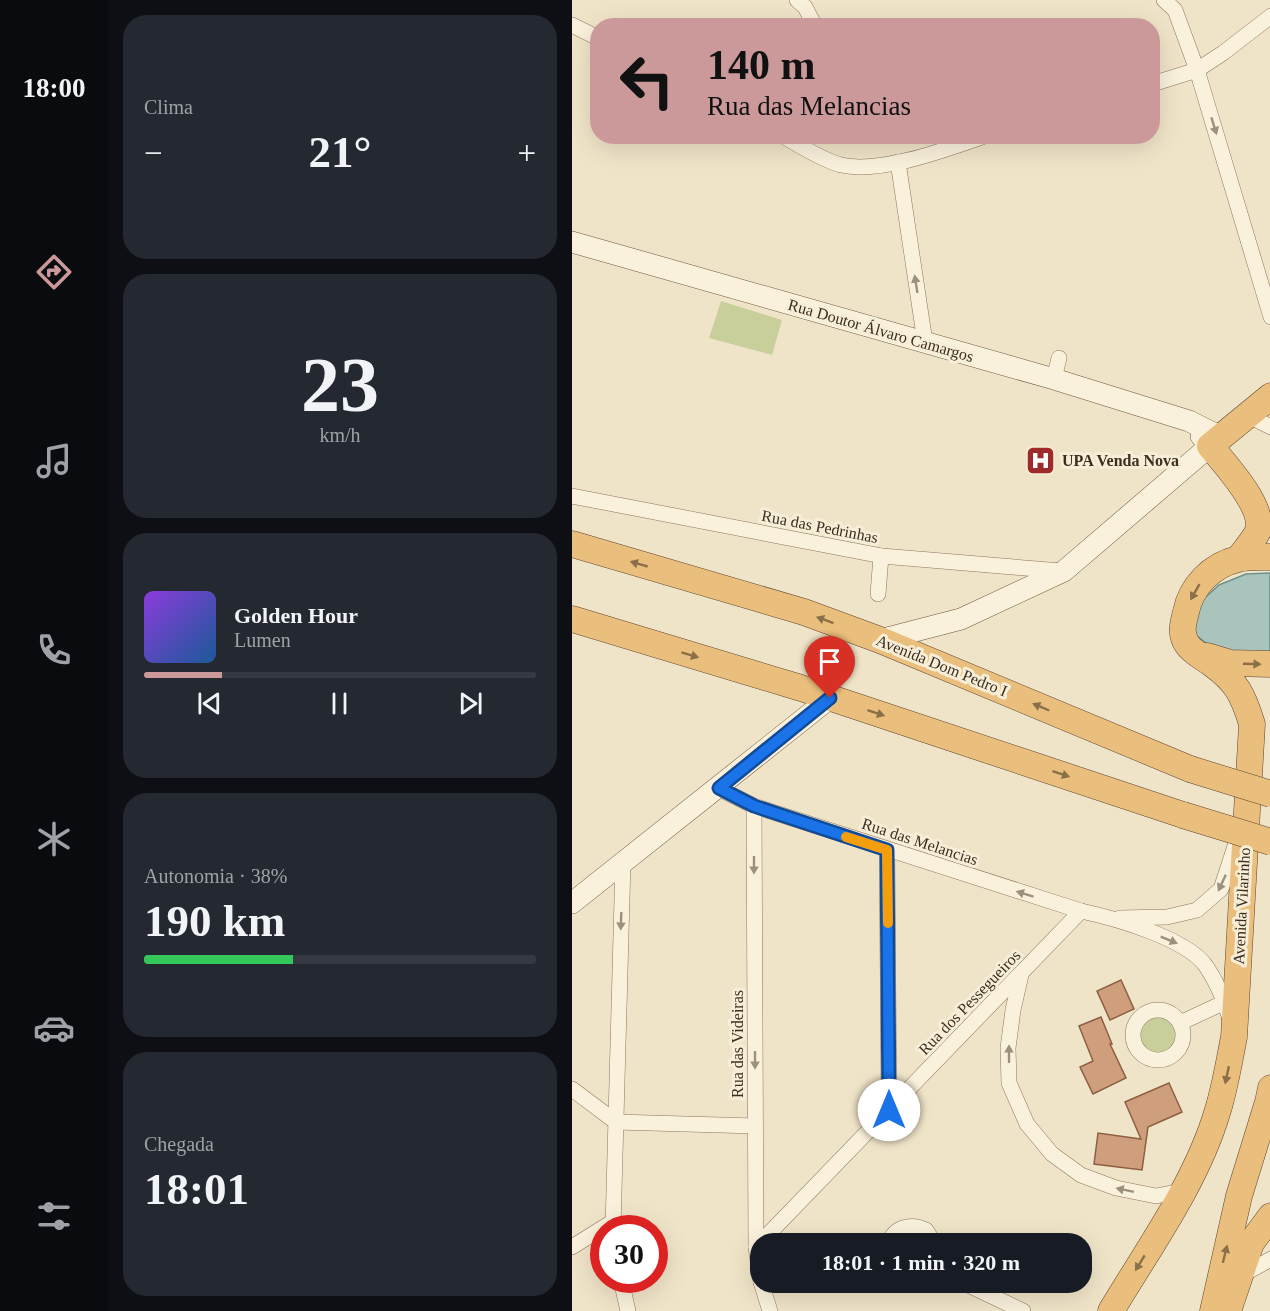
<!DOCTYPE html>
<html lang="pt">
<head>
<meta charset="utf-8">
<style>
  body { margin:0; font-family:Georgia,serif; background:#242831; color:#f1f3f6; height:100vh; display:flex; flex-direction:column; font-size:22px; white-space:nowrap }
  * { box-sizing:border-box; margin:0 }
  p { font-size:20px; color:#9ea1a6 }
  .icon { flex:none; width:33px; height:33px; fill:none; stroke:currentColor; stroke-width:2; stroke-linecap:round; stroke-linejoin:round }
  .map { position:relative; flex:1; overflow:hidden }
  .side { display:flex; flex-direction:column; gap:15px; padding:15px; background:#0d0f14; width:464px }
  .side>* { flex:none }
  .top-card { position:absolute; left:18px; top:18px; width:570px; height:126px; border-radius:24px; box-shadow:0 6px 24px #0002; background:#cc999b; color:#111; overflow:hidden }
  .speed { position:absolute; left:18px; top:1215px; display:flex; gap:12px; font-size:30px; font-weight:700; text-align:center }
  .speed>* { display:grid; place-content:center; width:78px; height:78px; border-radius:50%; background:#171b24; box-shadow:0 6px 24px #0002; line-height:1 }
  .speed .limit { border:9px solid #d22; background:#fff; color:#111 }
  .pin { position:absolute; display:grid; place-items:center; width:51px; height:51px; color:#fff; margin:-62px -26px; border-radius:50% 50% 50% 0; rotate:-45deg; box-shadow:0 0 6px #0007 }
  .pin .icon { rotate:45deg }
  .me { position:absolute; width:66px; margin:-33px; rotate:0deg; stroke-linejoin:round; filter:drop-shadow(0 0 4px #0008) }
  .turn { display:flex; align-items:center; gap:21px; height:126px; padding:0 18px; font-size:27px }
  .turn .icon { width:78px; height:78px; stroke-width:2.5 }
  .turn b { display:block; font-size:42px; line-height:51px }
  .big { font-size:45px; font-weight:700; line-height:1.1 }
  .side .card { flex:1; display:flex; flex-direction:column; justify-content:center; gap:9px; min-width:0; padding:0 21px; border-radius:24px; background:#242831 }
  .side .dial { align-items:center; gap:0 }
  .dial b { font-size:78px; line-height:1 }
  .song { display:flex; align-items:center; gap:18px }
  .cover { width:72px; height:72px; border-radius:9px; background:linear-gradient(135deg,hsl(270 70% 55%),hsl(210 70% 35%)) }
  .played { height:6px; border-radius:3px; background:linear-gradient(90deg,#cc999b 20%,#363941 20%) }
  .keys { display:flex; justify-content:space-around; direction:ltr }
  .heat { display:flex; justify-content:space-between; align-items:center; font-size:33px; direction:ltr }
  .charge { height:9px; border-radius:4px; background:linear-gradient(90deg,#34c759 38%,#363941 0) }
  .trip { position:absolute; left:178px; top:1233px; width:342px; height:60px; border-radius:24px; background:#171b24; box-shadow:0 6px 24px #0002; font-weight:700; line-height:60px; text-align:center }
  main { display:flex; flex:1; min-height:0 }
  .dock { display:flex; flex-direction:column; width:108px; justify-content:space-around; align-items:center; background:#090b0e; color:#9ea1a6 }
  .dock .icon { width:42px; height:42px }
  .dock .current { color:#cc999b }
  .dock b { font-size:27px; color:#f1f3f6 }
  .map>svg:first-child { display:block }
  .green { fill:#c9cf9b }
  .water { fill:#a9c4bc; stroke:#6f938a; stroke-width:1.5 }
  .building { fill:#cf9f7d; stroke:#8d5f41; stroke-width:1.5 }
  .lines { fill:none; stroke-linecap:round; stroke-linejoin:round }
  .minor-casing { stroke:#8d765c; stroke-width:16 }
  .secondary-casing { stroke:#6f573f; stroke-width:22 }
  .trunk-casing { stroke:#5b4430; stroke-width:27 }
  .minor { stroke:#faf1dc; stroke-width:15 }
  .secondary { stroke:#faf1dc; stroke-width:21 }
  .trunk { stroke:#eabe7c; stroke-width:26 }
  .trunk-bridge-casing { stroke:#5b4430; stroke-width:27; stroke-linecap:butt }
  .trunk-bridge { stroke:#eabe7c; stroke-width:26 }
  .oneway { fill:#9c907e }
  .oneway2 { fill:#8b6f49 }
  .route-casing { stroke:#114b97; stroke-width:15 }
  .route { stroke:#1a73e8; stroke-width:10 }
  .slow { stroke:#f59e0b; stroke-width:10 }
  .labels { text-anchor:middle; stroke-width:6; stroke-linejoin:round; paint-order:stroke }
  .street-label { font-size:16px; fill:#3d2e20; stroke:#f7eed8 }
  .poi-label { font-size:16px; font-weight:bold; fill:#3d2e20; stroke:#f7eed8; text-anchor:start }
</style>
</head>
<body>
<main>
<nav class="dock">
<b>18:00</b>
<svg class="icon current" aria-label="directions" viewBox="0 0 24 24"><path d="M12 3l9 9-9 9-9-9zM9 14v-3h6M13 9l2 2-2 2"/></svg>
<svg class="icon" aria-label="music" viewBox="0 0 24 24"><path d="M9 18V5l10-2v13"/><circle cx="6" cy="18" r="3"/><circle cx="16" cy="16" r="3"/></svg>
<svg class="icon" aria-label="phone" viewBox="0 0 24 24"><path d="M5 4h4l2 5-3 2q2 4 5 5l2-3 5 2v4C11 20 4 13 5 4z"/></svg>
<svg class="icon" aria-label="climate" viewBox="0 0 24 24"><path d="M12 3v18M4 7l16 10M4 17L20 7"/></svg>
<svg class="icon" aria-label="car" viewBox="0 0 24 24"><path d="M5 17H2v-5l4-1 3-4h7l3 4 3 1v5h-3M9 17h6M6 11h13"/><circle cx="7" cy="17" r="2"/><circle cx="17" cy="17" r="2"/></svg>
<svg class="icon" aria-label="filters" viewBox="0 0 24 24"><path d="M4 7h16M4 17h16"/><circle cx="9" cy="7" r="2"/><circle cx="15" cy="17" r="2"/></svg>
</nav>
<section class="side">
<div class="card"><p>Clima</p>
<div class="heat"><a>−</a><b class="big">21°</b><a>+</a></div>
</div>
<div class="card dial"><b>23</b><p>km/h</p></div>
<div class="card">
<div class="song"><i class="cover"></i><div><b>Golden Hour</b><p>Lumen</p></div></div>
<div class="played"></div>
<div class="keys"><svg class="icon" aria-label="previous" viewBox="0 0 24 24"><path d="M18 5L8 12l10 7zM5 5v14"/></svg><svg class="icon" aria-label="pause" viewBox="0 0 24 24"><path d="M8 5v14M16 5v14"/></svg><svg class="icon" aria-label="next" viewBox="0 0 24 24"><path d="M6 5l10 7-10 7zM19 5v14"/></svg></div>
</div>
<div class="card"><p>Autonomia · 38%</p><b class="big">190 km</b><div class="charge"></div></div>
<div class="card"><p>Chegada</p><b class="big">18:01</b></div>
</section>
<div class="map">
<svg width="699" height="1311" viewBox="0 0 699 1311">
  <rect width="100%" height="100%" fill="#f0e4c8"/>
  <g class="green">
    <polygon points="149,301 210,320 200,355 137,338"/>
    <circle cx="586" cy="1035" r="19"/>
  </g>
  <polygon class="water" points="698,573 698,654 647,653 621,633 627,603 647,585 674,574"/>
  <g class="building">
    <polygon points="549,980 562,1009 538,1020 525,991"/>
    <polygon points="529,1017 540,1044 538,1044 554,1078 521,1094 508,1067 521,1061 507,1026"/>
    <polygon points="597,1083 610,1112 576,1127 570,1170 522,1164 526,1133 569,1139 553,1102"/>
  </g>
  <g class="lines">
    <defs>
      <g id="minor">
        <polyline points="225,0 233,7 243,26"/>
        <polyline points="592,0 603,10 625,70 699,317"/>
        <polyline points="0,25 26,38"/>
        <polyline points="580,84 625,70 651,53 699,16"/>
        <path d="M 211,136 C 226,145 253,161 269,165 C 309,174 375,149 413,136"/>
        <polyline points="326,162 353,342"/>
        <polyline points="482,379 487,358"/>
        <polyline points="675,415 699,427"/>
        <polyline points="0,496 310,556 489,571"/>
        <polyline points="306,594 309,556"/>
        <path d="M 146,788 L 182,806 L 509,911 C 542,918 614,938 634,966 C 644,981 652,999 657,1016"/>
        <polyline points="182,806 184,1247 189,1282"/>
        <polyline points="315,850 317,1110"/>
        <polyline points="548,918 595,917 625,910 649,889 666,837"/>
        <polyline points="449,975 441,1010 436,1048 437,1083 455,1124 480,1154 509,1175 544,1188 584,1196 610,1191"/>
        <circle cx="586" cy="1035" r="25"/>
        <polyline points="608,1023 653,1002"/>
        <polyline points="0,1089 44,1122"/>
        <polyline points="44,1122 183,1126"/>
        <polyline points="41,1228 51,862"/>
        <path d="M 316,1244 C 323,1226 339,1223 354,1230 L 363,1244"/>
        <polyline points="0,1247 40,1222"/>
        <polyline points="184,1247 509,911"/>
        <polyline points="666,1277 699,1259"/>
        <polyline points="49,1280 56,1311"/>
        <polyline points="189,1282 198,1311"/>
        <polyline points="390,1282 451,1311"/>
      </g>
      <g id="secondary">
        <polyline points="0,242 482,379 617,421 649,437"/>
        <polyline points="308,640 389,619 492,571 638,446 629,436"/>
        <polyline points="0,903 258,698"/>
      </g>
      <g id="trunk">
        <polyline points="0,544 232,612 308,640 618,769"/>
        <path d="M 667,558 C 673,550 682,540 686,531 C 693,507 653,464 638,446 L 699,396"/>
        <polyline points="0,619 229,688 611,815"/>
        <polyline points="635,656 658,663 699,664"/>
        <path d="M 539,1311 C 576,1249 624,1183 645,1113 C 653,1088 657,1062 662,1037 L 680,724 C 671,695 665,682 640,664 C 632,658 620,652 615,644 C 608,634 611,623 614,612 C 619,586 640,565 666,559 C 676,556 688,557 699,557"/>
        <polyline points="641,1311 667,1196 696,1102 699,1088"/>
        <polyline points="656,1311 679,1243 699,1216"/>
      </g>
    </defs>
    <use href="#minor" class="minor-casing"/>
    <use href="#secondary" class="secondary-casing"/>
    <use href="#trunk" class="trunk-casing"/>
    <use href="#minor" class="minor"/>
    <use href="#secondary" class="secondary"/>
    <use href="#trunk" class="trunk"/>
    <defs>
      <g id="trunk-bridge">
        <polyline points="618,769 699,794"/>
        <polyline points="611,815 699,842"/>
      </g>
    </defs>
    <use href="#trunk-bridge" class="trunk-bridge-casing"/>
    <use href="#trunk-bridge" class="trunk-bridge"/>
  </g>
  <defs><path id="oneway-solid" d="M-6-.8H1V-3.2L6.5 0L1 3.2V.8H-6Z" transform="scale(1.5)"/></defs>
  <g class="oneway">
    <use href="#oneway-solid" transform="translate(642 126) rotate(73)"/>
    <use href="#oneway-solid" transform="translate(344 284) rotate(-99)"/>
    <use href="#oneway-solid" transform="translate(182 865) rotate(90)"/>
    <use href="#oneway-solid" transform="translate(650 883) rotate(115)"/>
    <use href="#oneway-solid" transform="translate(453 894) rotate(-163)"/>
    <use href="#oneway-solid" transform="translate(49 921) rotate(92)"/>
    <use href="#oneway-solid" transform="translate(597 940) rotate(22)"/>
    <use href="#oneway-solid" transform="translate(437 1054) rotate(-90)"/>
    <use href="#oneway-solid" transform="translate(183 1060) rotate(90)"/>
    <use href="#oneway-solid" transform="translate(553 1190) rotate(-168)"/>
  </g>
  <g class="oneway2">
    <use href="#oneway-solid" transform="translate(67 564) rotate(-164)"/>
    <use href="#oneway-solid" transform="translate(623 592) rotate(120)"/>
    <use href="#oneway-solid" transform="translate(253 620) rotate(-160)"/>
    <use href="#oneway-solid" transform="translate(118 655) rotate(17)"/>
    <use href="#oneway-solid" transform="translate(680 664) rotate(2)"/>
    <use href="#oneway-solid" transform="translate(469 707) rotate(-157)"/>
    <use href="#oneway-solid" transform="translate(304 713) rotate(18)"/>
    <use href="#oneway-solid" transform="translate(489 774) rotate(18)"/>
    <use href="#oneway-solid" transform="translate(655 1075) rotate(102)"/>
    <use href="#oneway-solid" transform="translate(653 1254) rotate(-76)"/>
    <use href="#oneway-solid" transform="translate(568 1263) rotate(121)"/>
  </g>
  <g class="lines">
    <defs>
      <polyline id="route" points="258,698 147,788 182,806 315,850 317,1110"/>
    </defs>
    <use href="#route" class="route-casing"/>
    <use href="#route" class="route"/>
    <polyline class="slow" points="274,837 315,850 316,923"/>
  </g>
  <defs>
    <symbol id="hospital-square" viewBox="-11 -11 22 22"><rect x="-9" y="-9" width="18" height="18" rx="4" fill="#9e2a2b" stroke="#f7eed8"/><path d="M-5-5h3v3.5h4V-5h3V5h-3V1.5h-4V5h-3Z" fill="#fff"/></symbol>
  </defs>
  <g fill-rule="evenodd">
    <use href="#hospital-square" x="452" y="444" width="33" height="33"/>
  </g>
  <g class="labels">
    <g class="street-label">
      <text transform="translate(309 330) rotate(16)" y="6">Rua Doutor Álvaro Camargos</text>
      <text transform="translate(248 526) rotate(11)" y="6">Rua das Pedrinhas</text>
      <text transform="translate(370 665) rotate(22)" y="6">Avenida Dom Pedro I</text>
      <text transform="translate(348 841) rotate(18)" y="6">Rua das Melancias</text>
      <text transform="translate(669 906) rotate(-87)" y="6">Avenida Vilarinho</text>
      <text transform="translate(397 1002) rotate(-46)" y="6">Rua dos Pessegueiros</text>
      <text transform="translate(165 1044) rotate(-90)" y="6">Rua das Videiras</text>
    </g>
    <g class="poi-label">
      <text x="490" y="466">UPA Venda Nova</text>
    </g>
  </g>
</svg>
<div class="speed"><div class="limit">30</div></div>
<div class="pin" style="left:258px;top:698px;background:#d93025"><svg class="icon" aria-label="arrive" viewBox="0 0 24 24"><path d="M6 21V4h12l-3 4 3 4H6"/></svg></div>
<svg class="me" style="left:317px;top:1110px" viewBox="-20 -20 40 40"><circle r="19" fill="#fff"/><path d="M0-13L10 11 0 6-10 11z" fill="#1a73e8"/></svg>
<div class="trip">18:01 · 1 min · 320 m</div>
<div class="top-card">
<div class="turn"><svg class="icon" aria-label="left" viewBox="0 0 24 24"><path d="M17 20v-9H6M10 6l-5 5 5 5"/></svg><div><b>140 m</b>Rua das Melancias</div></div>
</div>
</div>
</main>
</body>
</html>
